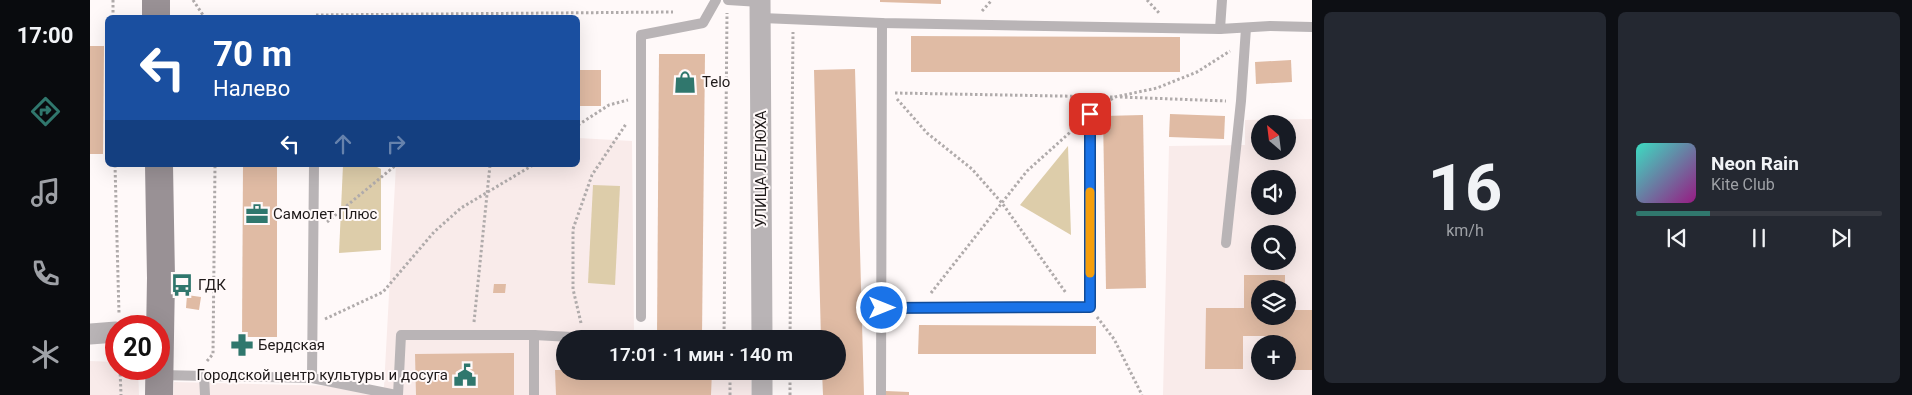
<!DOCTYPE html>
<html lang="ru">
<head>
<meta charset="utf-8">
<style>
  body { margin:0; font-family:Roboto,sans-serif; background:#242831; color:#f1f3f6; height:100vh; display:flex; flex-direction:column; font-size:19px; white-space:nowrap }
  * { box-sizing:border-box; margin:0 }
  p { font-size:16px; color:#9ea1a6 }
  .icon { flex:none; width:28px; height:28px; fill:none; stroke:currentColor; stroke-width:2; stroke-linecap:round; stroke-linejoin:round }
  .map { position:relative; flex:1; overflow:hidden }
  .drawer { display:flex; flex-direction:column; gap:12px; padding:12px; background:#0d0f14; width:600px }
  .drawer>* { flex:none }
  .guide { position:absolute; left:15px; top:15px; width:475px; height:152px; border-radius:8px; box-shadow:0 5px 20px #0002; background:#1a4fa0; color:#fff; overflow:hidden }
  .needle { width:32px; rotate:332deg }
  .fabs { position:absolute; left:1161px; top:115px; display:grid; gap:10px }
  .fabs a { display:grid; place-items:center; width:45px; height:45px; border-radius:50%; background:#171b24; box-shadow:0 5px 20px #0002; font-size:25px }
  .speed { position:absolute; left:15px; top:315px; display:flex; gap:10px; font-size:25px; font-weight:700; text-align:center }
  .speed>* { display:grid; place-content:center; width:65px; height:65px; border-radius:50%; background:#171b24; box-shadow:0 5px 20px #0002; line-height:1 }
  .speed .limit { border:8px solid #d22; background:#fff; color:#111 }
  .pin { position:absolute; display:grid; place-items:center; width:42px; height:42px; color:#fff; margin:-21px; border-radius:10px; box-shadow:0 2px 8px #0006 }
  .me { position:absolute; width:55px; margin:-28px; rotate:90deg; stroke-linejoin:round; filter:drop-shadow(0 0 4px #0008) }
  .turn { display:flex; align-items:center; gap:18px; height:105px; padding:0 25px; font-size:22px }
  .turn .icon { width:65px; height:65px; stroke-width:2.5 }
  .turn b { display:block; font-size:35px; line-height:42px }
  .lanes { display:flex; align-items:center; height:48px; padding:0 25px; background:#0003; justify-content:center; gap:25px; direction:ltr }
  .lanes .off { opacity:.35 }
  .drawer .card { flex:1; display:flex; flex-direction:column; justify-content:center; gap:8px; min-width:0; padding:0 18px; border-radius:8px; background:#242831 }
  .drawer .dial { align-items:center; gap:0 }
  .dial b { font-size:65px; line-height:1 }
  .song { display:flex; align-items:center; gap:15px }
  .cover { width:60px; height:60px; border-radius:8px; background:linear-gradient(135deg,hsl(170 70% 55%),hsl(310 70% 35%)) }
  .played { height:5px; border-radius:2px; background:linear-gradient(90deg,#30776d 30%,#363941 30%) }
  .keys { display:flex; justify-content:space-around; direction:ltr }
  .drawer .tiles { flex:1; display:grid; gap:12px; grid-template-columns:repeat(2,1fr) }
  .trip { position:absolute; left:466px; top:330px; width:290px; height:50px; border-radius:25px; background:#171b24; box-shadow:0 5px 20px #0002; font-weight:600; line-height:50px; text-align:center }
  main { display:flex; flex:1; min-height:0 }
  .dock { display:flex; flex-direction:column; width:90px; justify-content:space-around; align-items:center; background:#090b0e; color:#9ea1a6 }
  .dock .icon { width:35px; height:35px }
  .dock .active { color:#30776d }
  .dock b { font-size:22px; color:#f1f3f6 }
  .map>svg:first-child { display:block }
  .built { fill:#f9ebea; fill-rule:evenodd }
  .green { fill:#ddcdaa }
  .building { fill:#e0bba4 }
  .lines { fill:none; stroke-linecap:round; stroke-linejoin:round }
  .path { stroke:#b0abab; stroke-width:3; stroke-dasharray:2.5 2.5; stroke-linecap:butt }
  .lane { stroke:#b9b4b6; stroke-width:10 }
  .street { stroke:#b9b4b6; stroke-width:21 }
  .secondary { stroke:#999195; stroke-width:28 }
  .route-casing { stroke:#114b97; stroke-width:12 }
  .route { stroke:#1a73e8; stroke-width:9 }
  .slow { stroke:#f59e0b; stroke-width:9 }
  .labels { text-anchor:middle; stroke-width:4; stroke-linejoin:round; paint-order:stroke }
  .poi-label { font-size:15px; fill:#1f1a1a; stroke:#fff9f9; text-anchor:start }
  .street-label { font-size:15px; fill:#1f1a1a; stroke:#fff9f9 }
</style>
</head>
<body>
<main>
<nav class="dock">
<b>17:00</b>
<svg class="icon active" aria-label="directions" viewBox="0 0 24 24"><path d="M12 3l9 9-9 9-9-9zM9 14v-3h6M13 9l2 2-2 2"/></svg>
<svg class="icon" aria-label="music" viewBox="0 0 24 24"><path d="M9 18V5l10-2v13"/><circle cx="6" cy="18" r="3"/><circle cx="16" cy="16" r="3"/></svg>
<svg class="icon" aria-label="phone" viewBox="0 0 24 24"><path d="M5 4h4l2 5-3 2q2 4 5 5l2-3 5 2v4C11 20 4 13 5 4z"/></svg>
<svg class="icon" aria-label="climate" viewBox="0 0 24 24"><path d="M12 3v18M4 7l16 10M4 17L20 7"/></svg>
</nav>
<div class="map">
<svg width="1222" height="395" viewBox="0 0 1222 395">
  <rect width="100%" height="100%" fill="#fff9f9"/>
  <g class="built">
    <path d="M 1222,119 L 1222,395 L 1073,395 L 1079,146 L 1155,145 L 1155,120 ZM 1170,124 L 1198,124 L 1198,151 L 1170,151 ZM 1170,179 L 1198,179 L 1198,206 L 1170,206 ZM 1170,234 L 1198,234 L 1198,261 L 1170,261 ZM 1170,289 L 1198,289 L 1198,316 L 1170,316 ZM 1170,344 L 1198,344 L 1198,371 L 1170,371 Z"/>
    <polygon points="488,138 542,141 544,334 658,339 475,339 475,371 661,371 661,395 83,395 84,382 294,387 306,165 488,165"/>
    <polygon points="0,361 26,362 26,369 48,369 49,395 0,395"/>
  </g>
  <g class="green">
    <polygon points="978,146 981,235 930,205"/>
    <polygon points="253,165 283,165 291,169 291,250 249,253"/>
    <polygon points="503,185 530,186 525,285 498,283"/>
  </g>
  <g class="building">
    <polygon points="790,0 851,0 851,4 790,2"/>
    <polygon points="821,36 1090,37 1090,72 821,72"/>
    <polygon points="0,46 14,46 13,154 0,154"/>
    <polygon points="569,54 615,54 612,336 567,336"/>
    <polygon points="1201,60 1202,82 1166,84 1165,62"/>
    <polygon points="765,69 774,395 733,395 732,371 748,371 748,339 731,339 724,70"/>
    <rect x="488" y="70" width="23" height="36"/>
    <polygon points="1080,114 1135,116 1134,139 1079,137"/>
    <polygon points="1053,115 1056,288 1016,289 1013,116"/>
    <polygon points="153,165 187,165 187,337 152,337"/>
    <polygon points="1154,275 1195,275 1195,289 1170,289 1170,316 1198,316 1198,310 1222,310 1222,370 1198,370 1198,344 1192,344 1192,336 1153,336 1153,369 1115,369 1116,308 1154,308"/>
    <polygon points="404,284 416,284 415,293 403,293"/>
    <polygon points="97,295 111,297 109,310 96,308"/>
    <polygon points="829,325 1006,326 1006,354 828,354"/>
    <polygon points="424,353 424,395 326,395 325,354"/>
    <polygon points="465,370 475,370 475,371 622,371 621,395 466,395"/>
    <polygon points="796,391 819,392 819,395 796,395"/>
  </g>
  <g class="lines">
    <g class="path">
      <polyline points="23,0 23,18"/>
      <polyline points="103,0 115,18"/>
      <polyline points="1057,0 1070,14"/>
      <polyline points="892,11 902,0"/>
      <polyline points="224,18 224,15 583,12"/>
      <polyline points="805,93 1024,97"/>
      <polyline points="1030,97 1136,101"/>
      <polyline points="807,99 837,133 882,169 912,203 976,293"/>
      <polyline points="1012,105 1025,97 1067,88 1107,72 1140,51"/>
      <polyline points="488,125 519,105 538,100"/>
      <polyline points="25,165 29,314"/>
      <polyline points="237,222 306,165"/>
      <polyline points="841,293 937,171 986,127"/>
      <polyline points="1007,317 1024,339 1052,395"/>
      <polyline points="235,319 293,292 344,232 371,208 443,165"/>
      <polyline points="384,322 400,165"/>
      <polyline points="491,323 483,289 483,229 502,175 536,124"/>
      <polyline points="634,339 637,13"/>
      <polyline points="700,339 703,32"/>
      <polyline points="117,361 123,354 125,165"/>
      <polyline points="30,369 31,395"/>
      <polyline points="640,395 640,371"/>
      <polyline points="700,395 700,371"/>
    </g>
    <g class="lane">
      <polyline points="638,0 670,2"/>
      <polyline points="1132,0 1130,29 1180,26 1222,27"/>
      <polyline points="670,18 792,23 1130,29"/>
      <polyline points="1136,243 1151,101 1156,28"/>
      <polyline points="792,307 1000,307 1000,113"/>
      <polyline points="551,317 551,35 613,23 626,0"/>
      <polyline points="444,335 519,339"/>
      <polyline points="70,375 222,378 306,395"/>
      <polyline points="114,376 115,395"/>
      <polyline points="222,378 224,165"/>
      <polyline points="308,395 311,335 444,335 444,395"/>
      <polyline points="791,395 792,23"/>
    </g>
    <g class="street">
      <polyline points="670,0 672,339"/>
      <polyline points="0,334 26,332"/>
      <polyline points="672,371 672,395"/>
    </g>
    <g class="secondary">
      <polyline points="66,18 66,0"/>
      <polyline points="69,165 71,278 69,395"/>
    </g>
  </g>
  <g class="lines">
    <defs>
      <polyline id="route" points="792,308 1000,307 1000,114"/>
    </defs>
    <use href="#route" class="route-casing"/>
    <use href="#route" class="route"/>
    <polyline class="slow" points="1000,273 1000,192"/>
  </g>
  <defs>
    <symbol id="shop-bare" viewBox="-9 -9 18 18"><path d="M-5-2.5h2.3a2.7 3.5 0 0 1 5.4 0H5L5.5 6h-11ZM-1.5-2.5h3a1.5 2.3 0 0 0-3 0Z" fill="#30776d" stroke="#fff9f9" stroke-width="2.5" paint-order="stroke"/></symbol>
    <symbol id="office-bare" viewBox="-9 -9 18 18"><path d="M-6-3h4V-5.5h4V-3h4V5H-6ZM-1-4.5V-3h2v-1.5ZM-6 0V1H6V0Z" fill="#30776d" stroke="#fff9f9" stroke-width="2.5" paint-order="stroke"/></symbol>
    <symbol id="bus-bare" viewBox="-9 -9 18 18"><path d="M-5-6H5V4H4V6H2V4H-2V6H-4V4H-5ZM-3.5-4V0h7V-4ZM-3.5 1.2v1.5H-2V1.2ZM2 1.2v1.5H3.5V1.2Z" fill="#30776d" stroke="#fff9f9" stroke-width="2.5" paint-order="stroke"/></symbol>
    <symbol id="pharmacy-bare" viewBox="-9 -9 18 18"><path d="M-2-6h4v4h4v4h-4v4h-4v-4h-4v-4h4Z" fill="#30776d" stroke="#fff9f9" stroke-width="2.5" paint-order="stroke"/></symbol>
    <symbol id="civic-bare" viewBox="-9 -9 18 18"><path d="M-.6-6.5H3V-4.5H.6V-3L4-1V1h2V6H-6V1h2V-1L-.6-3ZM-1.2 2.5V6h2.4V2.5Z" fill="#30776d" stroke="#fff9f9" stroke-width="2.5" paint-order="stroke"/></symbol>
  </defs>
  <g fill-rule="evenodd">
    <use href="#shop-bare" x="579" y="66" width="32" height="32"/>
    <use href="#office-bare" x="151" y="198" width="32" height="32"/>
    <use href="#bus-bare" x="76" y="269" width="32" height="32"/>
    <use href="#pharmacy-bare" x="136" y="329" width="32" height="32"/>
    <use href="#civic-bare" x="359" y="359" width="32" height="32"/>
  </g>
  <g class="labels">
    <g class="poi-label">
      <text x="612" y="87">Telo</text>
      <text x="183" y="219">Самолет Плюс</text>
      <text x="108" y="290">ГДК</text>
      <text x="168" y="350">Бердская</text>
      <text x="358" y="380" text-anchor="end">Городской центр культуры и досуга</text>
    </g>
    <g class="street-label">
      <text transform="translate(671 169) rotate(-90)" y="5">УЛИЦА ЛЕЛЮХА</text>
    </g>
  </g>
</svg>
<div class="fabs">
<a><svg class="needle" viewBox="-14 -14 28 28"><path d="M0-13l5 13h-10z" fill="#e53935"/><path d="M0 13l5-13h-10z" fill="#9ea1a6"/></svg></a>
<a><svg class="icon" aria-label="sound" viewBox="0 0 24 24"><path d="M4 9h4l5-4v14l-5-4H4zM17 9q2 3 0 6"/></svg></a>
<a><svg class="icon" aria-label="search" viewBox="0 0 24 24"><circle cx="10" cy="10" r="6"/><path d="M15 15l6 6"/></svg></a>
<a><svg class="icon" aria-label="layers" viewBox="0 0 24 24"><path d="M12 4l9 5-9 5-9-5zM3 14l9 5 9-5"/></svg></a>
<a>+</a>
</div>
<div class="speed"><div class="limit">20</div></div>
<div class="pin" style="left:1000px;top:114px;background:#d93025"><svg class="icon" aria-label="arrive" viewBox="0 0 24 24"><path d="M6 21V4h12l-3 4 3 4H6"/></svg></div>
<svg class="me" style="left:792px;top:308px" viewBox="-20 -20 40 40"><circle r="17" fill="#1a73e8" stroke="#fff" stroke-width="3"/><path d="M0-11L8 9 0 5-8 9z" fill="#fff"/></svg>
<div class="trip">17:01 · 1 мин · 140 m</div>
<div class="guide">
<div class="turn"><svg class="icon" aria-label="left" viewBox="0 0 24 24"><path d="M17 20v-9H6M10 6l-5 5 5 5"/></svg><div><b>70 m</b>Налево</div></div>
<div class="lanes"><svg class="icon" aria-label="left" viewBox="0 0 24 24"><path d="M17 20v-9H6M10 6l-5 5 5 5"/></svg><svg class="icon off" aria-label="ahead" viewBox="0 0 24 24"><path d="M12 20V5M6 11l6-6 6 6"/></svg><svg class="icon off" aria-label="right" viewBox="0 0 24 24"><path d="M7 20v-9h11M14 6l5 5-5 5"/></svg></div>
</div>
</div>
<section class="drawer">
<div class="tiles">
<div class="card dial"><b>16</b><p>km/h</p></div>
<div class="card">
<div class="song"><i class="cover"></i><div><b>Neon Rain</b><p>Kite Club</p></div></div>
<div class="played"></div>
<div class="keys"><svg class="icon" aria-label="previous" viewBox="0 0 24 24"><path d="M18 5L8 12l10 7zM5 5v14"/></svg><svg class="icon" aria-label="pause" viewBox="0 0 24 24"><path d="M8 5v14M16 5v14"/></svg><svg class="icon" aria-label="next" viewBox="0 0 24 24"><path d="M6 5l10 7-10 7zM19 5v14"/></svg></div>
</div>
</div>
</section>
</main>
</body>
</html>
